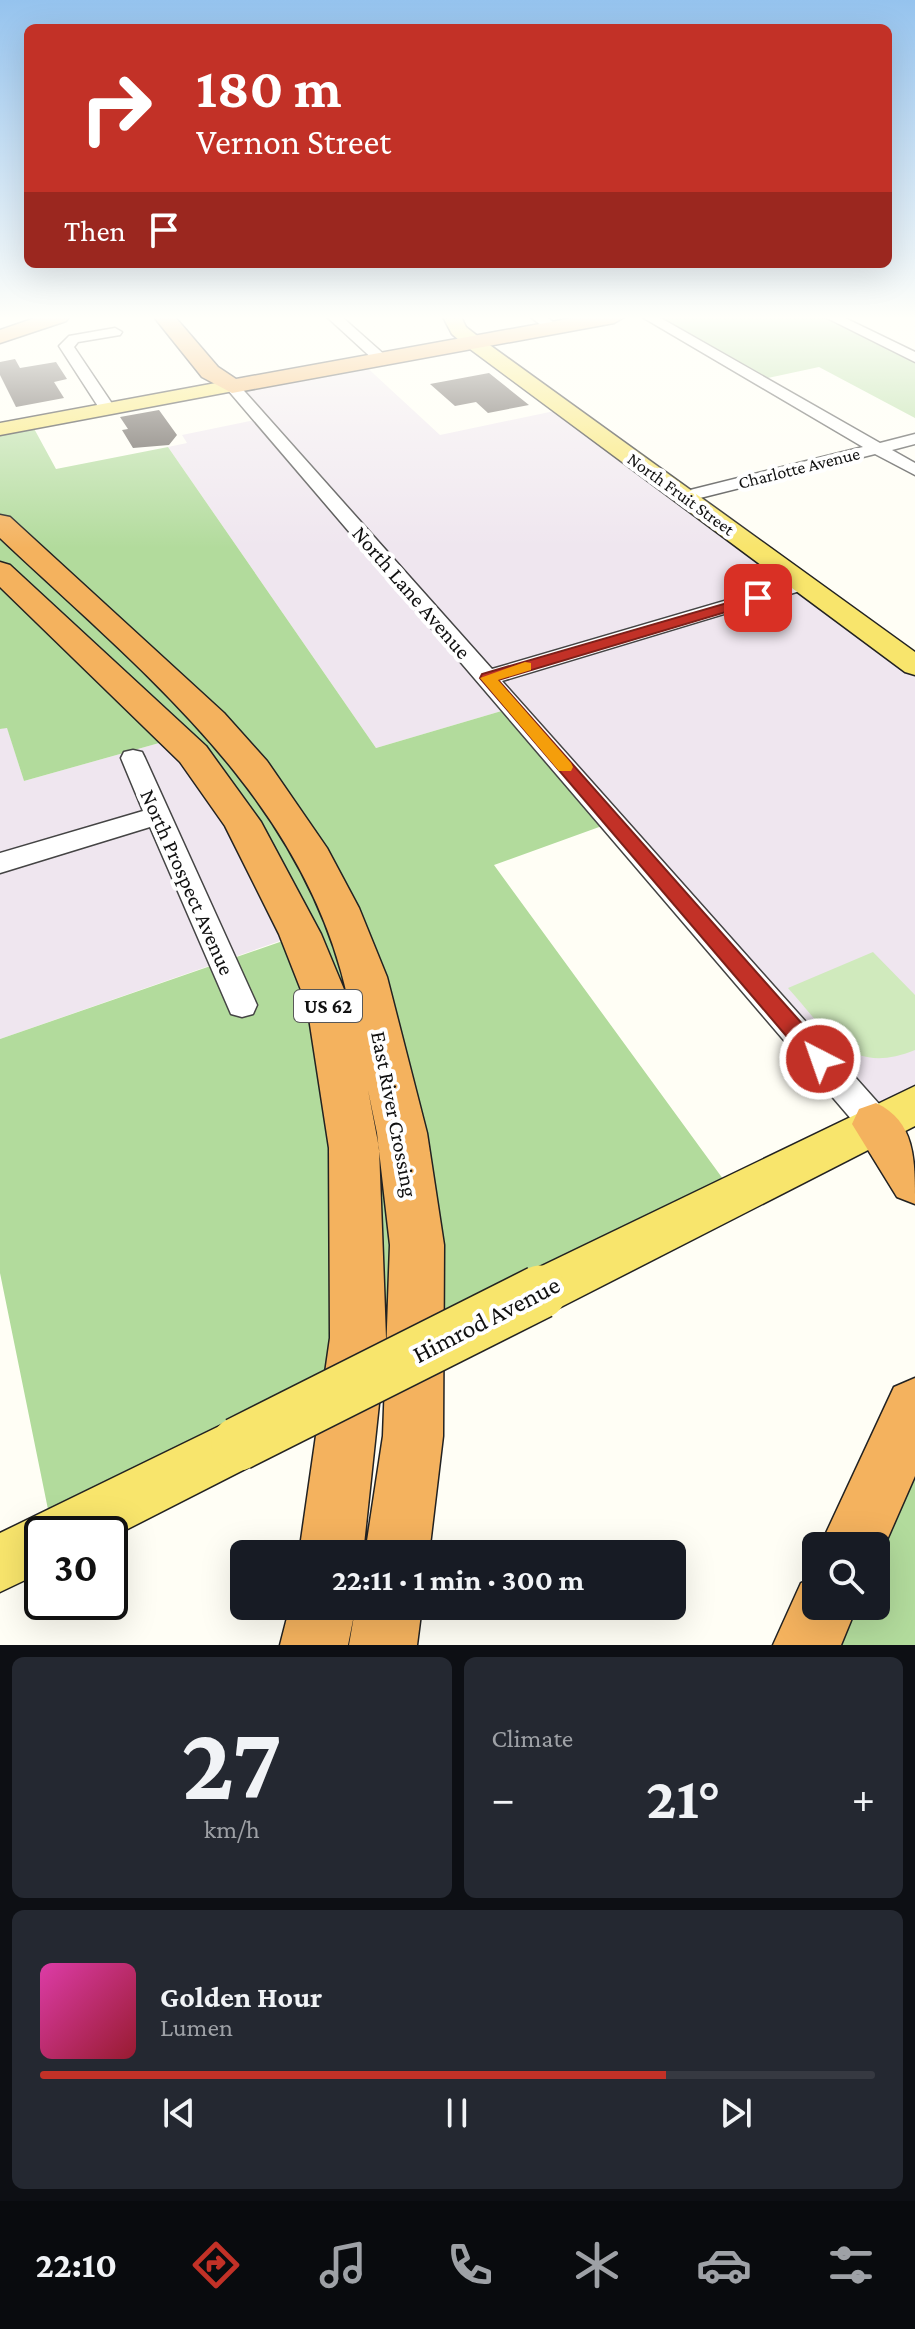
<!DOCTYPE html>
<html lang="en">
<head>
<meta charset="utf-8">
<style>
  body { margin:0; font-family:"Crimson Pro",serif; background:#242831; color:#f1f3f6; height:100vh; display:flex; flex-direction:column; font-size:30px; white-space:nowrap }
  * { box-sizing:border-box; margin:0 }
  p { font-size:26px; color:#9ea1a6 }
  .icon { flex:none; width:44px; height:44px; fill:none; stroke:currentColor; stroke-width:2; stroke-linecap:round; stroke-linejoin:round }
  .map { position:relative; height:1645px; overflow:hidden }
  .side { display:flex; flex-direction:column; gap:12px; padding:12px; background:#0d0f14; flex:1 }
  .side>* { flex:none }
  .guide { position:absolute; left:24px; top:24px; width:868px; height:244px; border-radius:12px; box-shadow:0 8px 32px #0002; background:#c23127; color:#fff; overflow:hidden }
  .controls { position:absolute; left:802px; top:1532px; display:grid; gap:16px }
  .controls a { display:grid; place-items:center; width:88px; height:88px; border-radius:12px; background:#171b24; box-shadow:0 8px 32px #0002; font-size:40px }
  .speed { position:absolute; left:24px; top:1516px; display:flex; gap:16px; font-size:40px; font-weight:700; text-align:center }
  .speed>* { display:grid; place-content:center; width:104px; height:104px; border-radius:50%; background:#171b24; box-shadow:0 8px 32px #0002; line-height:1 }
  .speed .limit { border:4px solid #111; border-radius:12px; background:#fff; color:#111 }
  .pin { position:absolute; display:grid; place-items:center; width:68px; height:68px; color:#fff; margin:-34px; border-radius:16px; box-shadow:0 4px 12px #0006 }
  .me { position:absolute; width:88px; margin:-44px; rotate:319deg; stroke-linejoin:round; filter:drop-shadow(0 0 6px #0008) }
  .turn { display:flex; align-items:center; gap:28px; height:168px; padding:0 40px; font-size:36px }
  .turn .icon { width:104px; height:104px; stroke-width:2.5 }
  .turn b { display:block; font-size:56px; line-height:68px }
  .then { display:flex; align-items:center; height:76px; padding:0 40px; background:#0003; gap:16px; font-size:30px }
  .big { font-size:60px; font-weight:700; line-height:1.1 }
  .side .widget { flex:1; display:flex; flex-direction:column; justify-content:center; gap:12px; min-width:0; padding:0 28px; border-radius:12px; background:#242831 }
  .side .dial { align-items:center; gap:0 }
  .dial b { font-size:104px; line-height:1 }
  .song { display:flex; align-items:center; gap:24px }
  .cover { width:96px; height:96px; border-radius:12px; background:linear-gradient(135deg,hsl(320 70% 55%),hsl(350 70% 35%)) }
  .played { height:8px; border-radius:4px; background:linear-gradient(90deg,#c23127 75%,#363941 75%) }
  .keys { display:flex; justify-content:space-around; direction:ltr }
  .heat { display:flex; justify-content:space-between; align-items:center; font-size:44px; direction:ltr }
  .side .tiles { flex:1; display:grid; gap:12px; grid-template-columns:1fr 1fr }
  .widget:last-child { grid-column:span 2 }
  .trip { position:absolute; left:230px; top:1540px; width:456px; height:80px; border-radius:12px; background:#171b24; box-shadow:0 8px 32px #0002; font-weight:700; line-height:80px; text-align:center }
  .dock { display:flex; height:128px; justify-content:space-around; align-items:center; background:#090b0e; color:#9ea1a6 }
  .dock .icon { width:56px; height:56px }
  .dock .current { color:#c23127 }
  .dock b { font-size:36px; color:#f1f3f6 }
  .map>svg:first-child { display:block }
  .industrial { fill:#efe6ef }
  .green { fill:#d0eabd }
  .forest { fill:#b2db9c }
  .building { fill:#5a534d }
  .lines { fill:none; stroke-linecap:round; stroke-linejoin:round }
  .minor-casing { stroke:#444; stroke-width:3 }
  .major-casing { stroke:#222; stroke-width:3 }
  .highway-casing { stroke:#222; stroke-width:3 }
  .minor { fill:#fff; fill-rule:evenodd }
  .major { fill:#f8e56c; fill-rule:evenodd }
  .highway { fill:#f4b25e; fill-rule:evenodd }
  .major-bridge-casing { stroke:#222; stroke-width:56; stroke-linecap:butt }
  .major-bridge { stroke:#f8e56c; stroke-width:53 }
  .route { fill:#c23127; stroke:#7e2019; stroke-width:2 }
  .slow { fill:#f59e0b }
  .labels { text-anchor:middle; stroke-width:8; stroke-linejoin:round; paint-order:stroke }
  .far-street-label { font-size:18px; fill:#111; stroke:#fff }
  .shield { fill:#fff; stroke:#585858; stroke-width:2 }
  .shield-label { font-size:20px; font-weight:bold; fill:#111 }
  .street-label { font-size:22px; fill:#111; stroke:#fff }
  .near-street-label { font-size:26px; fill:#111; stroke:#fff }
</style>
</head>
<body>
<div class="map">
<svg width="915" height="1645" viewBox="0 0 915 1645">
  <rect width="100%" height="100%" fill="#fffef5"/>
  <g class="industrial">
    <polygon points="362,363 440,435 564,409 915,666 915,1105 876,1124 512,708 376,748 168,447 187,443 182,435 260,419 232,386"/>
    <polygon points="7,727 24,781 177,738 300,934 0,1039 0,729"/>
  </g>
  <path class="green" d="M 873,952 L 915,995 L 915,1050 C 849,1077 828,1032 788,988 Z"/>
  <g class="forest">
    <polygon points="648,317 831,317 906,354 915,352 915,418 819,367 758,380"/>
    <polygon points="31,423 56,469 168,447 376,748 512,708 613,822 494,865 734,1194 53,1534 0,1273 0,1039 300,935 177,738 24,781 7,728 0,729 0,429"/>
    <polygon points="915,1408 915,1645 807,1645 824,1606 876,1606 876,1546"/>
  </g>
  <g class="building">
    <polygon points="15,359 20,368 56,362 67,379 54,382 64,398 16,407 0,375 0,362"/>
    <polygon points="489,373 529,405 488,413 476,402 455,406 430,384"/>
    <polygon points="159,410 177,435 169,445 133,448 122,430 128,429 120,417"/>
  </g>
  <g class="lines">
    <defs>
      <g id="minor">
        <polygon points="327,317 342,317 386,356 386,362 376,362"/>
        <polygon points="531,317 547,317 560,328 548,331"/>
        <polygon points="642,317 659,317 880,443 915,434 915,444 892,450 915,463 915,475 875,454 684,502 678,501 675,497 678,493 863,447"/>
        <polygon points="825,317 843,317 915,352 915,362"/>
        <polygon points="115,328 122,332 120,335 78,342 74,347 115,408 107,413 101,411 59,346 69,336"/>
        <polygon points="232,381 237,383 492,669 796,580 810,580 813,584 810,588 502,681 888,1114 893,1124 888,1134 876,1139 864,1134 227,389 227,383"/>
        <polygon points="133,750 142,752 145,758 257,1005 253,1014 242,1017 231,1014 150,827 0,873 0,853 143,811 121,758 124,752"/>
      </g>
      <g id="major">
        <polygon points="443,317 461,317 466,327 480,338 915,652 915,675 905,672 466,346 452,334"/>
        <polygon points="232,380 239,382 242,386 239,390 0,435 0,423"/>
        <polygon points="915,1086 915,1126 557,1309 540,1316 523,1309 515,1292 523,1275"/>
        <polygon points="238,1417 257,1425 265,1444 257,1463 110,1538 110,1534 42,1534 42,1572 0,1592 0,1533"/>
      </g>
      <g id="highway">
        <polygon points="38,317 69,317 66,321 0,343 0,330"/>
        <polygon points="154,317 175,317 218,367 236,379 578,317 624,317 614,323 232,393 202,377"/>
        <path d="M 0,515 L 10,517 L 224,713 L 267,761 L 327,848 L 359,908 L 387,977 L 427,1133 L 444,1245 L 443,1436 L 429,1554 L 365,1554 L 383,1436 L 390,1245 L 377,1133 L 368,1090 L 379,1148 L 386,1338 L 363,1554 L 299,1554 L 330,1338 L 329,1148 L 309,1018 L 301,990 L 279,934 L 225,826 L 180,762 L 0,587 L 0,562 L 10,565 L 206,746 L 261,822 L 321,934 L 348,999 C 304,797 142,672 0,538 Z"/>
        <path d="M 876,1103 C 915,1121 915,1159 915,1204 L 897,1197 L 852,1124 L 859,1109 Z"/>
        <polygon points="915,1378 915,1476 876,1565 876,1546 820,1546 894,1387"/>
        <polygon points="816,1576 816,1606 857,1606 841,1645 773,1645 801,1583"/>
        <polygon points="290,1606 422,1606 417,1645 349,1645 355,1610 348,1645 280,1645"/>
      </g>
    </defs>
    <use href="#minor" class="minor-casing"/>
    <use href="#major" class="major-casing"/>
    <use href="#highway" class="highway-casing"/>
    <use href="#minor" class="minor"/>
    <use href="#major" class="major"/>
    <use href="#highway" class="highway"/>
    <defs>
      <polyline id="major-bridge" points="238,1444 540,1292"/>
    </defs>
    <use href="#major-bridge" class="major-bridge-casing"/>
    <use href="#major-bridge" class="major-bridge"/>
  </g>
  <linearGradient id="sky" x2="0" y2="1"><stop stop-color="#95c3ee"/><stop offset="0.58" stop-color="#fffffa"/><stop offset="1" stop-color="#fffffa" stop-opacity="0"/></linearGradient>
  <rect width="915" height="548" fill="url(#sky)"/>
  <polygon class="route" points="758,594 765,598 763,601 498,680 828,1053 831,1059 828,1066 820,1068 812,1066 480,678 482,674"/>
  <polygon class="slow" points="525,662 531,663 531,670 498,680 571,763 573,767 571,771 559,771 480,678"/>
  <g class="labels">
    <g class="far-street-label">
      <text transform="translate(799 468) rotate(-14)" y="6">Charlotte Avenue</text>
      <text transform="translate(681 494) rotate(36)" y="6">North Fruit Street</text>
    </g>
    <rect class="shield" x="294" y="990" width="68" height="32" rx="6"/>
    <g class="shield-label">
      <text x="328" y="1013">US 62</text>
    </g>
    <g class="street-label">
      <text transform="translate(412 592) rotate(49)" y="8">North Lane Avenue</text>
      <text transform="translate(188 882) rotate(66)" y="8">North Prospect Avenue</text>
      <text transform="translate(395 1114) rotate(79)" y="8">East River Crossing</text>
    </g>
    <g class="near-street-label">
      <text transform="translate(486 1319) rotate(-27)" y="9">Himrod Avenue</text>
    </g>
  </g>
</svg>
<div class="controls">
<a><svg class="icon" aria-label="search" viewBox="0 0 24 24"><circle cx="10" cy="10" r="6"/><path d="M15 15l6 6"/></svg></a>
</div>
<div class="speed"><div class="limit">30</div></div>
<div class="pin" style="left:758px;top:598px;background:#d93025"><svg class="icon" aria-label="arrive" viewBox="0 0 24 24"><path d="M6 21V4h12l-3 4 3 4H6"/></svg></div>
<svg class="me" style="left:820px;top:1059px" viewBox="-20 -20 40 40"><circle r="17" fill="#c23127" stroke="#fff" stroke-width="3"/><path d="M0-11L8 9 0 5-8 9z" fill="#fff"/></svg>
<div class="trip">22:11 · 1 min · 300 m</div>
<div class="guide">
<div class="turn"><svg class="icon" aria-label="right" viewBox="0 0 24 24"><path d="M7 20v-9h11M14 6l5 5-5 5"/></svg><div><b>180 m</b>Vernon Street</div></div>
<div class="then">Then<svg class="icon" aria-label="arrive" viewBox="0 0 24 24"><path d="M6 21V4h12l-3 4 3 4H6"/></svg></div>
</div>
</div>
<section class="side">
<div class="tiles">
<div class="widget dial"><b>27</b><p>km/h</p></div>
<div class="widget"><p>Climate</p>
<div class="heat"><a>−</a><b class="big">21°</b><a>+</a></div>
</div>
<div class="widget">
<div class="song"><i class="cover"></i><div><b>Golden Hour</b><p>Lumen</p></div></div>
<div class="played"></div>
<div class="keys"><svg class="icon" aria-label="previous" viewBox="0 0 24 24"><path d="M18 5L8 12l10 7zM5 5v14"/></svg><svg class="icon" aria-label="pause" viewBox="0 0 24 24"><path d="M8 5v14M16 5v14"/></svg><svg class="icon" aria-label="next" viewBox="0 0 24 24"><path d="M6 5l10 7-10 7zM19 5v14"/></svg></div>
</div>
</div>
</section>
<nav class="dock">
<b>22:10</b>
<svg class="icon current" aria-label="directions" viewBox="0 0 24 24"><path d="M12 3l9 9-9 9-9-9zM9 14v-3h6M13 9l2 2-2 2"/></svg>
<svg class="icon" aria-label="music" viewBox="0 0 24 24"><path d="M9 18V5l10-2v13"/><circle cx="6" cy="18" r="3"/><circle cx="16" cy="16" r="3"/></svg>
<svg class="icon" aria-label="phone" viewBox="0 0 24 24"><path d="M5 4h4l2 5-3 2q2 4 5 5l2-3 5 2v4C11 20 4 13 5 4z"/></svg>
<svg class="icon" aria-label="climate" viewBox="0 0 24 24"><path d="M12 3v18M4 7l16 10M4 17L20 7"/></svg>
<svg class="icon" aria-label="car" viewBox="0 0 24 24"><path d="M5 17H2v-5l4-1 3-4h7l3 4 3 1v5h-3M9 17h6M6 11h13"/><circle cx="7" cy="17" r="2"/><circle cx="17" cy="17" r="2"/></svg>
<svg class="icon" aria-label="filters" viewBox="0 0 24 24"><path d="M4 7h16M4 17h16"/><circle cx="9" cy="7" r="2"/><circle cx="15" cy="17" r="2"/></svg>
</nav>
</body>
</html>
